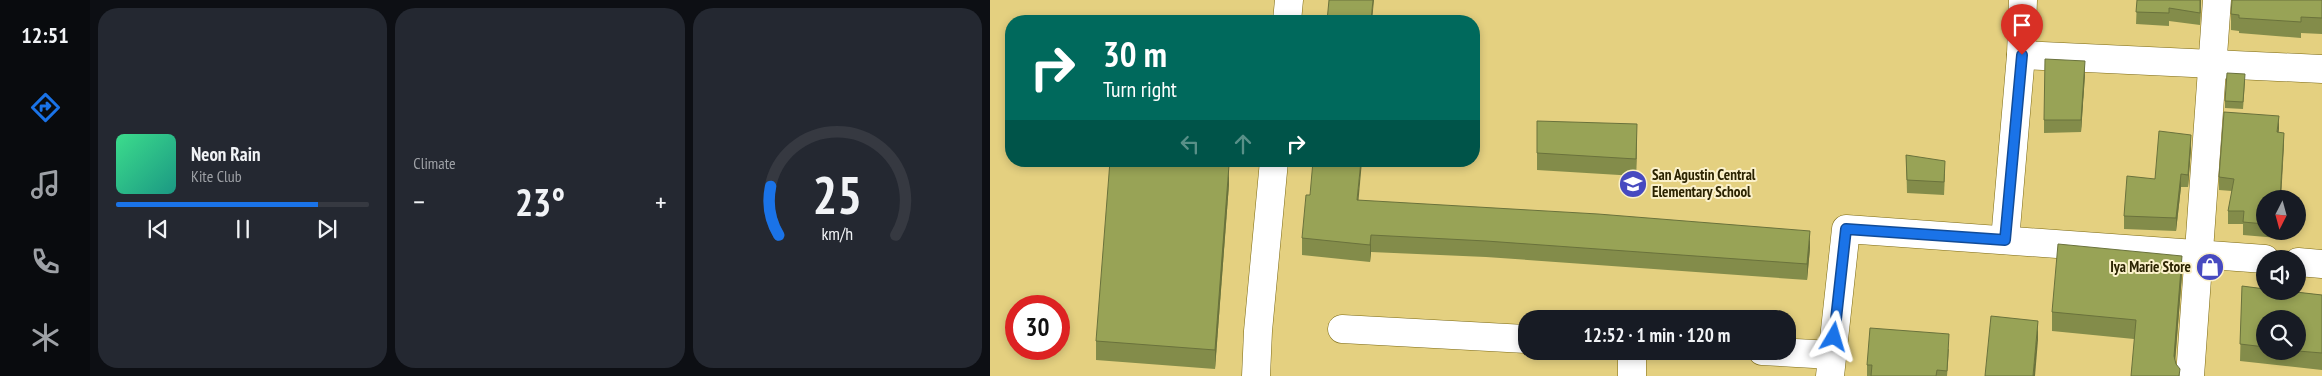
<!DOCTYPE html>
<html lang="en">
<head>
<meta charset="utf-8">
<style>
  body { margin:0; font-family:"PT Sans Narrow",sans-serif; background:#242831; color:#f1f3f6; height:100vh; display:flex; flex-direction:column; font-size:19px; white-space:nowrap }
  * { box-sizing:border-box; margin:0 }
  p { font-size:16px; color:#9ea1a6 }
  .icon { flex:none; width:28px; height:28px; fill:none; stroke:currentColor; stroke-width:2; stroke-linecap:round; stroke-linejoin:round }
  .map { position:relative; flex:1; overflow:hidden }
  .sheet { display:flex; flex-direction:column; gap:8px; padding:8px; background:#0d0f14; width:900px }
  .sheet>* { flex:none }
  .guide { position:absolute; left:15px; top:15px; width:475px; height:152px; border-radius:20px; box-shadow:0 2px 8px #0003; background:#00695c; color:#fff; overflow:hidden }
  .needle { width:32px; rotate:186deg }
  .controls { position:absolute; left:1266px; top:190px; display:grid; gap:10px }
  .controls a { display:grid; place-items:center; width:50px; height:50px; border-radius:50%; background:#171b24; box-shadow:0 2px 8px #0003; font-size:25px }
  .speed { position:absolute; left:15px; top:295px; display:flex; gap:10px; font-size:25px; font-weight:700; text-align:center }
  .speed>* { display:grid; place-content:center; width:65px; height:65px; border-radius:50%; background:#171b24; box-shadow:0 2px 8px #0003; line-height:1 }
  .speed .limit { border:8px solid #d22; background:#fff; color:#111 }
  .pin { position:absolute; display:grid; place-items:center; width:42px; height:42px; color:#fff; margin:-51px -21px; border-radius:50% 50% 50% 0; rotate:-45deg; box-shadow:0 0 5px #0007 }
  .pin .icon { rotate:45deg }
  .me { position:absolute; width:55px; margin:-28px; rotate:7deg; stroke-linejoin:round; filter:drop-shadow(0 0 4px #0008) }
  .turn { display:flex; align-items:center; gap:18px; height:105px; padding:0 15px; font-size:22px }
  .turn .icon { width:65px; height:65px; stroke-width:2.5 }
  .turn b { display:block; font-size:35px; line-height:42px }
  .lanes { display:flex; align-items:center; height:48px; padding:0 15px; background:#0003; justify-content:center; gap:25px; direction:ltr }
  .lanes .off { opacity:.35 }
  .big { font-size:38px; font-weight:600; line-height:1.1 }
  .sheet .tile { flex:1; display:flex; flex-direction:column; justify-content:center; gap:8px; min-width:0; padding:0 18px; border-radius:20px; background:#242831 }
  .sheet .dial { align-items:center; gap:0 }
  .dial svg { height:130px; overflow:visible; fill:none; stroke:#363941; stroke-width:7; stroke-linecap:round; text-anchor:middle }
  .dial text { fill:#f1f3f6; stroke:none }
  .song { display:flex; align-items:center; gap:15px }
  .cover { width:60px; height:60px; border-radius:8px; background:linear-gradient(135deg,hsl(150 70% 55%),hsl(170 70% 35%)) }
  .played { height:5px; border-radius:2px; background:linear-gradient(90deg,#1a73e8 80%,#363941 80%) }
  .keys { display:flex; justify-content:space-around; direction:ltr }
  .heat { display:flex; justify-content:space-between; align-items:center; font-size:28px; direction:ltr }
  .sheet .tiles { flex:1; display:grid; gap:8px; grid-template-columns:repeat(3,1fr) }
  .trip { position:absolute; left:528px; top:310px; width:278px; height:50px; border-radius:20px; background:#171b24; box-shadow:0 2px 8px #0003; font-weight:600; line-height:50px; text-align:center }
  main { display:flex; flex:1; min-height:0 }
  .menu { display:flex; flex-direction:column; width:90px; justify-content:space-around; align-items:center; background:#090b0e; color:#9ea1a6 }
  .menu .icon { width:35px; height:35px }
  .menu .selected { color:#1a73e8 }
  .menu b { font-size:22px; color:#f1f3f6 }
  .map>svg:first-child { display:block }
  .lines { fill:none; stroke-linecap:round; stroke-linejoin:round }
  .minor-casing { stroke:#7c6911; stroke-width:29 }
  .minor { stroke:#fff; stroke-width:28 }
  .wall { fill:#838c4a; fill-rule:evenodd }
  .shaded-wall { fill:#6a723c }
  .building { fill:#98a356; stroke:#6a723c }
  .route-casing { stroke:#114b97; stroke-width:12 }
  .route { stroke:#1a73e8; stroke-width:9 }
  .labels { text-anchor:middle; stroke-width:4; stroke-linejoin:round; paint-order:stroke }
  .poi-label { font-size:15px; font-weight:bold; fill:#2b2301; stroke:#fbf1cb; text-anchor:start }
</style>
</head>
<body>
<main>
<nav class="menu">
<b>12:51</b>
<svg class="icon selected" aria-label="directions" viewBox="0 0 24 24"><path d="M12 3l9 9-9 9-9-9zM9 14v-3h6M13 9l2 2-2 2"/></svg>
<svg class="icon" aria-label="music" viewBox="0 0 24 24"><path d="M9 18V5l10-2v13"/><circle cx="6" cy="18" r="3"/><circle cx="16" cy="16" r="3"/></svg>
<svg class="icon" aria-label="phone" viewBox="0 0 24 24"><path d="M5 4h4l2 5-3 2q2 4 5 5l2-3 5 2v4C11 20 4 13 5 4z"/></svg>
<svg class="icon" aria-label="climate" viewBox="0 0 24 24"><path d="M12 3v18M4 7l16 10M4 17L20 7"/></svg>
</nav>
<section class="sheet">
<div class="tiles">
<div class="tile">
<div class="song"><i class="cover"></i><div><b>Neon Rain</b><p>Kite Club</p></div></div>
<div class="played"></div>
<div class="keys"><svg class="icon" aria-label="previous" viewBox="0 0 24 24"><path d="M18 5L8 12l10 7zM5 5v14"/></svg><svg class="icon" aria-label="pause" viewBox="0 0 24 24"><path d="M8 5v14M16 5v14"/></svg><svg class="icon" aria-label="next" viewBox="0 0 24 24"><path d="M6 5l10 7-10 7zM19 5v14"/></svg></div>
</div>
<div class="tile"><p>Climate</p>
<div class="heat"><a>−</a><b class="big">23°</b><a>+</a></div>
</div>
<div class="tile dial"><svg viewBox="0 0 100 80">
<path d="M14 69A42 42 0 1 1 86 69"/>
<path d="M14 69A42 42 0 0 1 9 39" stroke="#1a73e8"/>
<text x="50" y="56" font-size="32" font-weight="700">25</text>
<text x="50" y="72" font-size="11">km/h</text>
</svg></div>
</div>
</section>
<div class="map">
<svg width="1332" height="376" viewBox="0 0 1332 376">
  <rect width="100%" height="100%" fill="#e4d080"/>
  <g class="lines">
    <defs>
      <g id="minor">
        <polyline points="297,21 299,0"/>
        <polyline points="1031,55 1332,69"/>
        <polyline points="1015,240 1031,55 1033,0"/>
        <polyline points="1308,262 1332,264"/>
        <polyline points="352,329 536,339"/>
        <polyline points="642,351 642,376"/>
        <polyline points="772,351 842,355"/>
        <polyline points="266,376 268,331 284,161"/>
        <polyline points="840,376 856,229 1275,259"/>
        <polyline points="1200,376 1227,0"/>
      </g>
    </defs>
    <use href="#minor" class="minor-casing"/>
    <use href="#minor" class="minor"/>
  </g>
  <g class="wall">
    <polygon points="1147,0 1211,0 1210,25 1179,21 1179,26 1146,24"/>
    <polygon points="1332,0 1332,34 1311,33 1311,38 1249,33 1249,31 1241,30 1241,14"/>
    <polygon points="1095,74 1091,132 1054,133 1054,120"/>
    <polygon points="1255,81 1253,109 1235,108 1235,101"/>
    <polygon points="547,121 647,140 646,176 547,170"/>
    <polygon points="1289,129 1288,132 1294,145 1275,199 1275,231 1288,231 1288,238 1253,235 1253,224 1238,224 1238,211 1242,191 1229,190 1229,177"/>
    <polygon points="1201,148 1198,187 1191,187 1186,231 1134,229 1134,216 1165,179"/>
    <polygon points="916,155 955,174 954,195 917,193"/>
    <polygon points="239,184 225,369 106,360 106,341"/>
    <polygon points="368,200 820,248 817,280 496,257 381,252 380,262 312,255 312,238"/>
    <polygon points="1192,275 1185,361 1190,376 1144,339 1062,331 1062,312"/>
    <path d="M 1252,286 L 1275,289 L 1275,291 L 1297,291 L 1332,295 L 1332,370 L 1250,361 ZM 1275,319 L 1308,319 L 1308,351 L 1275,351 Z"/>
    <polygon points="959,349 957,376 877,376 877,365"/>
  </g>
  <g class="shaded-wall">
    <polygon points="383,0 384,0 382,21 381,21"/>
    <polygon points="1210,0 1211,0 1210,25"/>
    <polygon points="1095,61 1095,74 1091,132 1091,120"/>
    <polygon points="1289,116 1289,129 1287,145 1287,132"/>
    <polygon points="647,124 647,140 646,176 646,159"/>
    <polygon points="1294,133 1294,145 1291,199 1290,199"/>
    <polygon points="1201,135 1201,148 1198,187 1198,175"/>
    <polygon points="371,161 372,161 367,217 367,200"/>
    <polygon points="239,165 239,184 225,369 225,350"/>
    <polygon points="1191,174 1191,187 1186,231 1186,218"/>
    <polygon points="820,231 820,248 817,280 817,264"/>
    <polygon points="381,235 381,252 380,262 380,245"/>
    <polygon points="1192,256 1192,275 1184,375 1184,356"/>
    <polygon points="1048,321 1048,340 1045,376 1043,376"/>
  </g>
  <g class="building">
    <polygon points="339,0 383,0 381,21 337,21"/>
    <polygon points="1147,0 1210,0 1210,13 1179,8 1179,13 1146,12"/>
    <polygon points="1242,0 1332,0 1332,18 1311,17 1311,22 1249,18 1249,15 1241,14"/>
    <polygon points="1055,59 1095,61 1091,120 1054,120"/>
    <polygon points="1237,73 1255,74 1253,102 1235,101"/>
    <polygon points="1234,112 1289,116 1287,132 1294,133 1290,199 1275,199 1275,224 1253,222 1254,211 1238,211 1244,179 1229,177"/>
    <polygon points="547,121 647,124 646,159 547,153"/>
    <polygon points="1169,131 1201,135 1198,175 1191,174 1186,218 1134,216 1137,176 1165,179"/>
    <polygon points="916,155 955,161 954,182 917,180"/>
    <polygon points="120,161 187,161 239,165 225,350 106,341"/>
    <polygon points="323,161 371,161 367,200 608,214 820,231 817,264 496,241 381,235 380,245 312,238 316,195 320,195"/>
    <polygon points="1068,244 1192,256 1184,356 1186,364 1190,369 1189,376 1141,376 1146,320 1062,312"/>
    <polygon points="1252,286 1275,289 1275,291 1297,291 1332,295 1332,353 1308,351 1308,319 1275,319 1275,347 1250,344"/>
    <polygon points="1001,316 1048,321 1043,376 995,376"/>
    <polygon points="880,328 959,334 957,371 947,370 946,376 881,376 882,365 877,365"/>
  </g>
  <g class="lines">
    <defs>
      <polyline id="route" points="844,337 856,229 1015,240 1032,55"/>
    </defs>
    <use href="#route" class="route-casing"/>
    <use href="#route" class="route"/>
  </g>
  <defs>
    <symbol id="school-disc" viewBox="-11 -11 22 22"><circle r="9.5" fill="#474ac0" stroke="#fbf1cb"/><path d="M0-5L7-2L0 1L-7-2ZM-4 1L0 2.5L4 1V4Q0 6-4 4Z" fill="#fff"/></symbol>
    <symbol id="shop-disc" viewBox="-11 -11 22 22"><circle r="9.5" fill="#474ac0" stroke="#fbf1cb"/><path d="M-5-2.5h2.3a2.7 3.5 0 0 1 5.4 0H5L5.5 6h-11ZM-1.5-2.5h3a1.5 2.3 0 0 0-3 0Z" fill="#fff"/></symbol>
  </defs>
  <g fill-rule="evenodd">
    <use href="#school-disc" x="627" y="168" width="32" height="32"/>
    <use href="#shop-disc" x="1204" y="251" width="32" height="32"/>
  </g>
  <g class="labels">
    <g class="poi-label">
      <text x="662" y="180">San Agustin Central<tspan x="662" dy="17">Elementary School</tspan></text>
      <text x="1201" y="272" text-anchor="end">Iya Marie Store</text>
    </g>
  </g>
</svg>
<div class="controls">
<a><svg class="needle" viewBox="-14 -14 28 28"><path d="M0-13l5 13h-10z" fill="#e53935"/><path d="M0 13l5-13h-10z" fill="#9ea1a6"/></svg></a>
<a><svg class="icon" aria-label="sound" viewBox="0 0 24 24"><path d="M4 9h4l5-4v14l-5-4H4zM17 9q2 3 0 6"/></svg></a>
<a><svg class="icon" aria-label="search" viewBox="0 0 24 24"><circle cx="10" cy="10" r="6"/><path d="M15 15l6 6"/></svg></a>
</div>
<div class="speed"><div class="limit">30</div></div>
<div class="pin" style="left:1032px;top:55px;background:#d93025"><svg class="icon" aria-label="arrive" viewBox="0 0 24 24"><path d="M6 21V4h12l-3 4 3 4H6"/></svg></div>
<svg class="me" style="left:844px;top:337px" viewBox="-20 -20 40 40"><path d="M0-17L14 15 0 8-14 15z" fill="#1a73e8" stroke="#fff" stroke-width="4"/></svg>
<div class="trip">12:52 · 1 min · 120 m</div>
<div class="guide">
<div class="turn"><svg class="icon" aria-label="right" viewBox="0 0 24 24"><path d="M7 20v-9h11M14 6l5 5-5 5"/></svg><div><b>30 m</b>Turn right</div></div>
<div class="lanes"><svg class="icon off" aria-label="left" viewBox="0 0 24 24"><path d="M17 20v-9H6M10 6l-5 5 5 5"/></svg><svg class="icon off" aria-label="ahead" viewBox="0 0 24 24"><path d="M12 20V5M6 11l6-6 6 6"/></svg><svg class="icon" aria-label="right" viewBox="0 0 24 24"><path d="M7 20v-9h11M14 6l5 5-5 5"/></svg></div>
</div>
</div>
</main>
</body>
</html>
